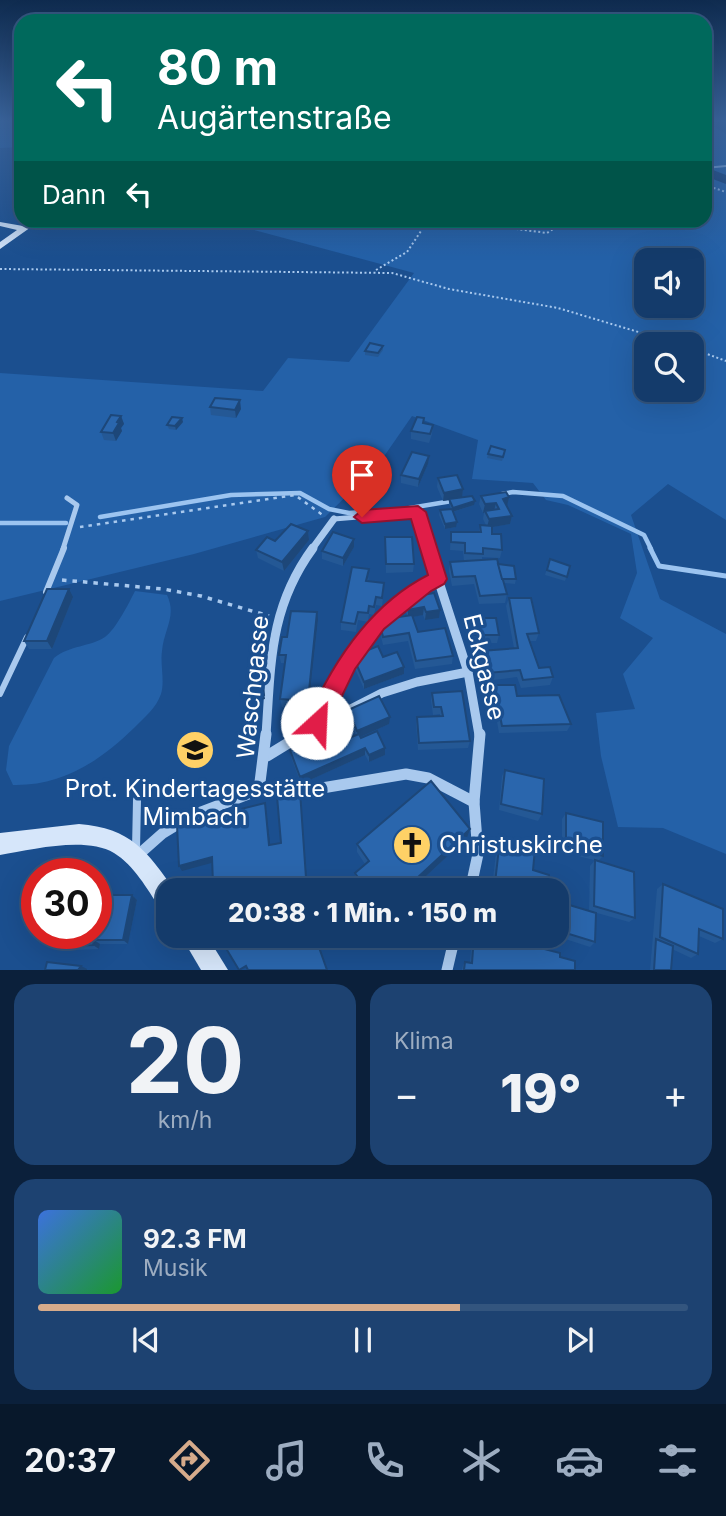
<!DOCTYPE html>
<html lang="de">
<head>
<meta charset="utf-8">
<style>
  body { margin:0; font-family:Inter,sans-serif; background:#1d4271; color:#f1f3f6; height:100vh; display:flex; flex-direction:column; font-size:26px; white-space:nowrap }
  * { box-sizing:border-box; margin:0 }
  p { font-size:23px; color:#9dadc1 }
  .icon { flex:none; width:38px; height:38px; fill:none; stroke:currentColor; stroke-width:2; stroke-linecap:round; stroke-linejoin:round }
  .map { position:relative; height:970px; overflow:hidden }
  .drawer { display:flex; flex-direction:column; gap:14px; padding:14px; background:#0b203b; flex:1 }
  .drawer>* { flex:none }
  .guide { position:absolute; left:14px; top:14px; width:698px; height:214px; border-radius:21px; box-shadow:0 7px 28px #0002,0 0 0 2px #33557e; background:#00695c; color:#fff; overflow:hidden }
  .fabs { position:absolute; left:634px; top:248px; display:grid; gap:14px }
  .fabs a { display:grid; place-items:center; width:70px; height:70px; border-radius:14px; background:#143b6b; box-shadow:0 7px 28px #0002,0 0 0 2px #33557e; font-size:35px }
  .speed { position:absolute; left:21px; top:858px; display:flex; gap:14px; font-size:35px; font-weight:700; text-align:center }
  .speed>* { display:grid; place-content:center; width:91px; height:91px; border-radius:50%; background:#143b6b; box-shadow:0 7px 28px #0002,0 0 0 2px #33557e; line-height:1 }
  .speed .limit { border:10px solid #d22; background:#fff; color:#111 }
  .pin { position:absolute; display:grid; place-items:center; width:60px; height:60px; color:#fff; margin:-72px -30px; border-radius:50% 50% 50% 0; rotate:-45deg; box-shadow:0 0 7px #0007 }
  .pin .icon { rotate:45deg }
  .me { position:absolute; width:77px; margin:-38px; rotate:25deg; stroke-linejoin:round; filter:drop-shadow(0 0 5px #0008) }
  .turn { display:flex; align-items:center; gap:24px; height:147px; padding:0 28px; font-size:32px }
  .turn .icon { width:91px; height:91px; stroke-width:2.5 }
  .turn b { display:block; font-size:49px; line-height:60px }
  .then { display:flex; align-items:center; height:66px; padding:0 28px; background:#0003; gap:14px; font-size:26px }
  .big { font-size:52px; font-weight:800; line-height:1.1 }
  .drawer .tile { flex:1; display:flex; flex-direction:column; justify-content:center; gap:10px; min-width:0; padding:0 24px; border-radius:21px; background:#1d4271 }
  .drawer .dial { align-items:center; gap:0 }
  .dial b { font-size:91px; line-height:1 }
  .song { display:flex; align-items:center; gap:21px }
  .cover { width:84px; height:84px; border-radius:10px; background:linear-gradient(135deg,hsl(220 70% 55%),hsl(130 70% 35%)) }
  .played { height:7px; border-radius:4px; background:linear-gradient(90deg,#d6ab8b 65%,#33557e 65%) }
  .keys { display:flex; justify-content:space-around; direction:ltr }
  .heat { display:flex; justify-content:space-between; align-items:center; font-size:38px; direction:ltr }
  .drawer .tiles { flex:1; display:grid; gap:14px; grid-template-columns:1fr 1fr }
  .tile:last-child { grid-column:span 2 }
  .trip { position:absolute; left:156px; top:878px; width:413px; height:70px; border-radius:21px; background:#143b6b; box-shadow:0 7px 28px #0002,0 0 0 2px #33557e; font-weight:800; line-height:70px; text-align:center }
  .menu { display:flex; height:112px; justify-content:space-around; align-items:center; background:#08182b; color:#9dadc1 }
  .menu .icon { width:49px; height:49px }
  .menu .current { color:#d6ab8b }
  .menu b { font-size:32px; color:#f1f3f6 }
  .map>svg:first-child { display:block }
  .green { fill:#2461a8; fill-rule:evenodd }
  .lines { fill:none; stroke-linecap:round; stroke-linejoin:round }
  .stream-far2 { stroke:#9cc4f0; stroke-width:2 }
  .stream-far1 { stroke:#9cc4f0; stroke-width:4.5 }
  .stream { stroke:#9cc4f0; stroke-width:5 }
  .river { fill:#123a6d; fill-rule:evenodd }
  .path-far2 { stroke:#a9c9ee; stroke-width:2; stroke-dasharray:2 2.5; stroke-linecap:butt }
  .path-far1 { stroke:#a9c9ee; stroke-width:2.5; stroke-dasharray:3.5 5; stroke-linecap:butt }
  .path { stroke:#a9c9ee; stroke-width:3.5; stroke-dasharray:4.5 6; stroke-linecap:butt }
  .service-far2 { stroke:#a9c9ee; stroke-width:5 }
  .service-far1 { stroke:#a9c9ee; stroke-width:6 }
  .service { stroke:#a9c9ee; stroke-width:8 }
  .minor-far2 { stroke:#a9c9ee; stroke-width:7 }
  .minor-far1 { stroke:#a9c9ee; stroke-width:9 }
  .minor { stroke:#a9c9ee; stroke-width:11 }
  .secondary { fill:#d6e6fa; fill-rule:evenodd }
  .wall { fill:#245895 }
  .shaded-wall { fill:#1d4779 }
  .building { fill:#2a66ad; stroke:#1d4779; stroke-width:2 }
  .route { fill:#e11d48; stroke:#92132f; stroke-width:2 }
  .labels { text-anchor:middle; stroke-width:7; stroke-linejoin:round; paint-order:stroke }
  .near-street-label { font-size:24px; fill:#fff; stroke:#1b4f8f }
  .near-poi-label { font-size:24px; fill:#fff; stroke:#1b4f8f }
</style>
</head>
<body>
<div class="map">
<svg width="726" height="970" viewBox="0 0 726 970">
  <rect width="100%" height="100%" fill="#1b4f8f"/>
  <g class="green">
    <polygon points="0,121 21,121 21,147 0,148"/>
    <path d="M 705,121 L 726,134 L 726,520 L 668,484 L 631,515 L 660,599 L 726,634 L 726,854 L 663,828 L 618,827 L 601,756 L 596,713 L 635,709 L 623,674 L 653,638 L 620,618 L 637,573 L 631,534 L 568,505 L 546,500 L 533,483 L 472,479 L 478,440 L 412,416 L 378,465 L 325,517 L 194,554 L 0,601 L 0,373 L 263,391 L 288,358 L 349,362 L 414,273 L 221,221 L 705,220 ZM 646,261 L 691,261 L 691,306 L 646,306 ZM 646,345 L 691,345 L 691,390 L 646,390 Z"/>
    <path d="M 135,591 L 167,595 C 177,616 164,629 162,651 C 160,664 165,681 161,694 C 156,708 145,717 135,727 C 100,761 63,786 13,785 L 6,770 L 9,746 L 54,658 C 70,645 90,647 105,637 C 116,629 129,603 135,591 Z"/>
  </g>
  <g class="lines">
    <polyline class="stream-far2" points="705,168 726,166"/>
    <g class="stream-far1">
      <polyline points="502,494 513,492 563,496 644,535 651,549"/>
      <polyline points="100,517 231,495 300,493 329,509 349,513 404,509 452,501"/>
      <polyline points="0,523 66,523"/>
    </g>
    <polyline class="stream" points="650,548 659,566 726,576"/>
    <polygon class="river" points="705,167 726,175 726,184 705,176"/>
    <g class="path-far2">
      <polyline points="705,185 726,192"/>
      <polyline points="449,220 547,233 553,229 549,220"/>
      <polyline points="0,269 392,273 449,289 558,308 682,345"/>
      <polyline points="376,270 407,252 421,231 417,220"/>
      <polyline points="691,348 726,361"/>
    </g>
    <polyline class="path-far1" points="80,527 295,495 324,516"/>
    <polyline class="path" points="62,580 163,589 201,596 269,616"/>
    <g class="service-far2">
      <polyline points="334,519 418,512"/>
      <polyline points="63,549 77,505 67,498"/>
    </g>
    <g class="service-far1">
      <polyline points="46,592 64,548"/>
      <polyline points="0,694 27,637"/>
    </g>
    <polyline class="service" points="136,849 137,800"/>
    <g class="minor-far2">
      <polyline points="418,512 429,549"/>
      <polyline points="312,549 334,519"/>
    </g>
    <g class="minor-far1">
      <polyline points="438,579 468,672 479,735"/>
      <path d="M 317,723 C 346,663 380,613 438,579 L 429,548"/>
      <path d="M 266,735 C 271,664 269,608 313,548"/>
      <polyline points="300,735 382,693 417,682 468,672"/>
    </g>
    <g class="minor">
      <polyline points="267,756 303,734"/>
      <polyline points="259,790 266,734"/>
      <polyline points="137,856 163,833 191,816 259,790 283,792 316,789 406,774 428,778 474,802"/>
      <polyline points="470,891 478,854 474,802 480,734"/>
      <polyline points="447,970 455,936"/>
    </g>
    <g class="secondary">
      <polygon points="31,220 41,220 0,249 0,242 17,230 0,226 0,222 23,226"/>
      <path d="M 79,824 C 131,828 147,851 175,891 L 168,891 L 168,912 L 160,908 C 147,889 134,865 114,853 C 85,836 31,850 0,855 L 0,833 Z"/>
      <polygon points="181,936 207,936 228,970 201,970"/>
    </g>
  </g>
  <g class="wall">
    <polygon points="383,346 383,350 378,357 365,355 365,351"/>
    <polygon points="210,407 241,409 236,418 211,415"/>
    <polygon points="121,416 124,424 121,428 122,431 116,441 104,440 101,432"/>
    <polygon points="424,418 424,423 433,425 432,434 429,443 411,439 411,431"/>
    <polygon points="183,422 176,430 169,429 167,425"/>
    <polygon points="488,454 504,454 502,461 487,458"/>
    <polygon points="428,464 418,487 401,483 401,475"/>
    <polygon points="438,478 463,489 462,497 474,505 453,512 456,527 445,529 439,515 440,510 451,509 449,504 449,500 443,501 437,487"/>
    <polygon points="481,496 507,506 512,516 510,524 492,527 492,534 502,550 500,558 482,557 482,560 498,564 516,579 515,584 504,583 507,594 505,603 479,604 474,584 452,586 449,571 450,562 464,561 463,551 450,550 451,532 479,532 480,525 486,525 483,519 484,513 483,513 479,504"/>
    <polygon points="308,531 309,540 284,571 258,558 256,550 275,541"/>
    <polygon points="385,537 414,564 413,572 386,573"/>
    <polygon points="354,539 354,547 343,566 322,559 322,551"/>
    <polygon points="550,559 570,566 565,581 545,575"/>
    <polygon points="369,577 368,581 384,591 382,606 376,605 374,615 369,614 368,622 358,620 356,632 341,630 341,622"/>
    <polygon points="434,593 439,618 425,620 423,615 413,617 418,632 453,656 452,664 415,669 408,641 383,645 379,628 379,620 407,615 404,607 405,598"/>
    <polygon points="73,597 52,649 29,649 24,641"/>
    <polygon points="509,598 539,633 536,641 530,641 539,668 553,677 550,685 521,688 517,677 485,681 479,659 481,651 514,648 506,606"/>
    <polygon points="317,612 318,620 308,708 282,707 280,699 285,663 281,663 279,655 287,637"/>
    <polygon points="470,618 499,635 497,643 471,643 468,626"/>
    <polygon points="353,656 383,657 404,667 404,674 364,689 353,664"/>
    <polygon points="494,685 517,696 571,724 567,731 499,733 492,693"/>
    <polygon points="432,693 470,741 468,748 418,750 416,724 417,717 440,716 440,714 433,715 431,700"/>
    <polygon points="348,710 389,724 360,737 361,738 385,748 385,755 369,762 365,755 301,784 291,757 290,750 344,740 356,735 348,717"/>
    <polygon points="505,770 542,814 538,821 499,810 502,776"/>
    <polygon points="566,813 603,856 598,861 562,852 562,819"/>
    <polygon points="470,829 467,838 410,891 384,891 381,886 376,891 362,891 355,881 355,873 365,864 357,852 357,844"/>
    <polygon points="500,839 533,870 549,891 501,891 492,888 497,844"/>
    <polygon points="595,860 635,918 629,922 590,911 595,942 590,947 556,936 556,901 589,911 590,866"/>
    <polygon points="663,884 723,939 715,943 699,936 698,954 691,958 672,949 671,970 650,970 657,889"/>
    <polygon points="132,895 137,900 128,944 100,944 99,949 75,950 68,946"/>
    <polygon points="472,936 493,936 560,957 575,970 462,970 463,965 465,962 470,963"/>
  </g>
  <g class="shaded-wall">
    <polygon points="240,400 241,409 236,418 235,410"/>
    <polygon points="121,416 124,424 121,428 122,431 116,441 113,433"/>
    <polygon points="182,418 183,422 176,430 175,426"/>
    <polygon points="429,456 428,464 418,487 419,479"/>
    <polygon points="463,489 462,498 443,501 444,493"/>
    <polygon points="509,497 507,506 501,507 503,499"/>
    <polygon points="475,501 474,505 452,512 453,508"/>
    <polygon points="496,503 494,511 485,511 484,513 483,513 485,504"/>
    <polygon points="512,516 510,524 487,528 489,519"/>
    <polygon points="457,522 456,527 445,529 445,524"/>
    <polygon points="308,531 309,540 284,571 282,562"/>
    <polygon points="354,539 354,547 343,566 343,558"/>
    <polygon points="69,589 73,597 52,649 47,641"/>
    <polygon points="424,607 423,615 408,618 408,610"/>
    <polygon points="440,610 439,618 425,620 426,612"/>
    <polygon points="317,612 318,620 308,708 308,701"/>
    <polygon points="404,667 404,674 364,689 364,682"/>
    <polygon points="262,678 265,699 252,702 251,699"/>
    <polygon points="390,717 389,724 358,738 357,731"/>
    <polygon points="365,748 365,755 301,784 300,777"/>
    <polygon points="385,748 385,755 369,762 369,755"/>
    <polygon points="300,791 307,883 277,891 256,891 306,878"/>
    <polygon points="265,803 266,810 271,851 269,845"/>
    <polygon points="470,829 467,838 410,891 403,891"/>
    <polygon points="212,857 215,862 182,871 179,866"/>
    <polygon points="381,878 381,886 376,891 367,891"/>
    <polygon points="132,895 137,900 128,944 123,940"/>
    <polygon points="94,940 100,944 99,949 93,945"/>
    <polygon points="81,966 87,969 87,970 78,970"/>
  </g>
  <g class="building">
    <polygon points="370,343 383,346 378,353 365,351"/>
    <polygon points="215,398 240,400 235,410 210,407"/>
    <polygon points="111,415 121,416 117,422 119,423 113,433 101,432"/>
    <polygon points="172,417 182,418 175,426 167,425"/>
    <polygon points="417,417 424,418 423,423 433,425 430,434 411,431"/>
    <polygon points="491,446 505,450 503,457 488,454"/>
    <polygon points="412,452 429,456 419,479 401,475"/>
    <polygon points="457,475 463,489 444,493 438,478"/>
    <polygon points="506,492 509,497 503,499 512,516 489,519 485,511 499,509 496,503 485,504 481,496"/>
    <polygon points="472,496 475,501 453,508 449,499"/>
    <polygon points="452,509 457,522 445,524 440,510"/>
    <polygon points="291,524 308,531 282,562 256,550 267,537 275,541"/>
    <polygon points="480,525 492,526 492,534 501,534 502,550 483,548 483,554 465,553 465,543 451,542 451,532 481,532"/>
    <polygon points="333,532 354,539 343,558 322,551"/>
    <polygon points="385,537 412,537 414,564 386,564"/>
    <polygon points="497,559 507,594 480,596 475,576 453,577 450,562"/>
    <polygon points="550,559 570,566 567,577 547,570"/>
    <polygon points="498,564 514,566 516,579 502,579"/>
    <polygon points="352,567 369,569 366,581 384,583 382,598 376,597 374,607 369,606 368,613 358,612 355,624 341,622"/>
    <polygon points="47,589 69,589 47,641 24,641"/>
    <polygon points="434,593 440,610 426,612 424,607 408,610 405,598"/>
    <polygon points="509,598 531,598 539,633 527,634 539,668 550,667 553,677 523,680 520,670 487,673 481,651 518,648"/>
    <polygon points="291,611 317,612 308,701 280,699 286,655 279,655 282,637 287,637"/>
    <polygon points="412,615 418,632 445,628 453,656 416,661 409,633 383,637 379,620"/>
    <polygon points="470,618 496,618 499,635 473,635"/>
    <polygon points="378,646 383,657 397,652 404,667 364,682 353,656"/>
    <polygon points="262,678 264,695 251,699 249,681"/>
    <polygon points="494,685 515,685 517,696 559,695 571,724 502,726"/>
    <polygon points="462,691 470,741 419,743 417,717 443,716 441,707 434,707 432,693"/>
    <polygon points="379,696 390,717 357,731 348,710"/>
    <polygon points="339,728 344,740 359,734 361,738 377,731 385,748 369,755 365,748 300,777 290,750"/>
    <polygon points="505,770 544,779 542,814 501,804"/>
    <polygon points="431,781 470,829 403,891 390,891 381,878 367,891 355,873 369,861 357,844"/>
    <polygon points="300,791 306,878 256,891 204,891 204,887 213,884 212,857 179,866 177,825 265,803 269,845 281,843 277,796"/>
    <polygon points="566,813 603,822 603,856 566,846"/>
    <polygon points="500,839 535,849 533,870 549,875 549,891 520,891 495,883"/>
    <polygon points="595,860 634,872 635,918 594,906"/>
    <polygon points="663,884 723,909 723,939 699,929 698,954 660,937"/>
    <polygon points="96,895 132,895 123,940 94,940 93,945 68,946 71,933 96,933"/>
    <polygon points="556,901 596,913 595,942 556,930"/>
    <polygon points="225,936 283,936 285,938 289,936 315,936 327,970 248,970 246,966 239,970 221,940"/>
    <polygon points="474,936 493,936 560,953 560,957 575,961 575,970 464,970 465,962 472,963"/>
    <polygon points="656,939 673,946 671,970 654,970"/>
    <polygon points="47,962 81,966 78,970 45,970"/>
  </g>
  <linearGradient id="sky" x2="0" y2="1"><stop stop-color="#0f2b4f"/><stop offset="0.47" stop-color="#39639b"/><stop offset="1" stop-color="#39639b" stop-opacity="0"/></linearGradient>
  <rect width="726" height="257" fill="url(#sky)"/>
  <path class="route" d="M 418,506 L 426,512 L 447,579 L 444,584 L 431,591 L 384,629 L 355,669 L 325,731 L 317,734 L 309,731 L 306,723 C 331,665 369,605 428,575 L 411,519 L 362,523 L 354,517 L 362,510 Z"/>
  <defs>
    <symbol id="school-disc" viewBox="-11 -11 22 22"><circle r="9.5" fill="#ffd166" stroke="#1b4f8f"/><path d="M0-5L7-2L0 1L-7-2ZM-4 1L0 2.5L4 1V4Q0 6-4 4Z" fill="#111"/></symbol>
    <symbol id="church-disc" viewBox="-11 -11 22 22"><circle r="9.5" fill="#ffd166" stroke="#1b4f8f"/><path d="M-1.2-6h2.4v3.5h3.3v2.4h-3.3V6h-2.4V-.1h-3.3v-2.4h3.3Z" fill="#111"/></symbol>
  </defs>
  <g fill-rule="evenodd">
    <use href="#school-disc" x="173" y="728" width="44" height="44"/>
    <use href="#church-disc" x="390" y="823" width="44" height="44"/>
  </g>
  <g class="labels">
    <g class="near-street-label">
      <text transform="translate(484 667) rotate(76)" y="8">Eckgasse</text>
      <text transform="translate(253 687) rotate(-84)" y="8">Waschgasse</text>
    </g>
    <g class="near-poi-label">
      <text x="195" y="797">Prot. Kindertagesstätte<tspan x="195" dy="28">Mimbach</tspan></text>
      <text x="439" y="853" text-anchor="start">Christuskirche</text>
    </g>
  </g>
</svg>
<div class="fabs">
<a><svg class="icon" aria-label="sound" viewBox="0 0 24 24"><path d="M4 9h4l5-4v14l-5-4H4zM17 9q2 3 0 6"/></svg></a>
<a><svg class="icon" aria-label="search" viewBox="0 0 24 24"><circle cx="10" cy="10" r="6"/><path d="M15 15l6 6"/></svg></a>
</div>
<div class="speed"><div class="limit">30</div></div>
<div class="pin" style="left:362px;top:517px;background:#d93025"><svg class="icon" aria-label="arrive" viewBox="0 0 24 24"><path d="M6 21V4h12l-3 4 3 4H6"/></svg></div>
<svg class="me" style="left:317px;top:723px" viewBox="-20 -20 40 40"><circle r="19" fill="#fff"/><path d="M0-13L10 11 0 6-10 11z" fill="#e11d48"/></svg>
<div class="trip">20:38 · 1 Min. · 150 m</div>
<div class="guide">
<div class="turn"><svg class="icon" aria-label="left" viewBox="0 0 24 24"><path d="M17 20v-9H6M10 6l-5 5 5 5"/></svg><div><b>80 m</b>Augärtenstraße</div></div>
<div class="then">Dann<svg class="icon" aria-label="left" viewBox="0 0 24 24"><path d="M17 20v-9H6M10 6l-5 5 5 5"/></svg></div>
</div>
</div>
<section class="drawer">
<div class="tiles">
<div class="tile dial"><b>20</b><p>km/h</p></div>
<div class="tile"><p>Klima</p>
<div class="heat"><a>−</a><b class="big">19°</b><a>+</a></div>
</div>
<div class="tile">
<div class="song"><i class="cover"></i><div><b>92.3 FM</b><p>Musik</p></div></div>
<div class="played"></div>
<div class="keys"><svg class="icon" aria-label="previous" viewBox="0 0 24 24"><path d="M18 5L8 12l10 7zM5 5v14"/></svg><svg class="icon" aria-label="pause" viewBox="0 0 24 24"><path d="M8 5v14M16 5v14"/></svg><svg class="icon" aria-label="next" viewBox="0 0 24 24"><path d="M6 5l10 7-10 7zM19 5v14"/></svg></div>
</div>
</div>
</section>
<nav class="menu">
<b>20:37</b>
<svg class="icon current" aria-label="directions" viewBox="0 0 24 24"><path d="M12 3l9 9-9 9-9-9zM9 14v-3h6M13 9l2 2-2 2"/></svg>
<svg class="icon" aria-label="music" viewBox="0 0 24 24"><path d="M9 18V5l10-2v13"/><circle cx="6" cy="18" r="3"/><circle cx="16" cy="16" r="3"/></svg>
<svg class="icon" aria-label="phone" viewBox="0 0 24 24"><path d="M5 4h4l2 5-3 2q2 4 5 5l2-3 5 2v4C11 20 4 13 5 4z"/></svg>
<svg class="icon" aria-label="climate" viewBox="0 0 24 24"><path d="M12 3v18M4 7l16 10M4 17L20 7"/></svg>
<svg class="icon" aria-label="car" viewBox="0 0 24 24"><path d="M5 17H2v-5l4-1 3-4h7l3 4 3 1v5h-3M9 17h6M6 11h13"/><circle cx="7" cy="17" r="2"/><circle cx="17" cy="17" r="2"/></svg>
<svg class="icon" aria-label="filters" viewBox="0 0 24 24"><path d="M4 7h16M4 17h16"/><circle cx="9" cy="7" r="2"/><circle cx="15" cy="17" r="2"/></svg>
</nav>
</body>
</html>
